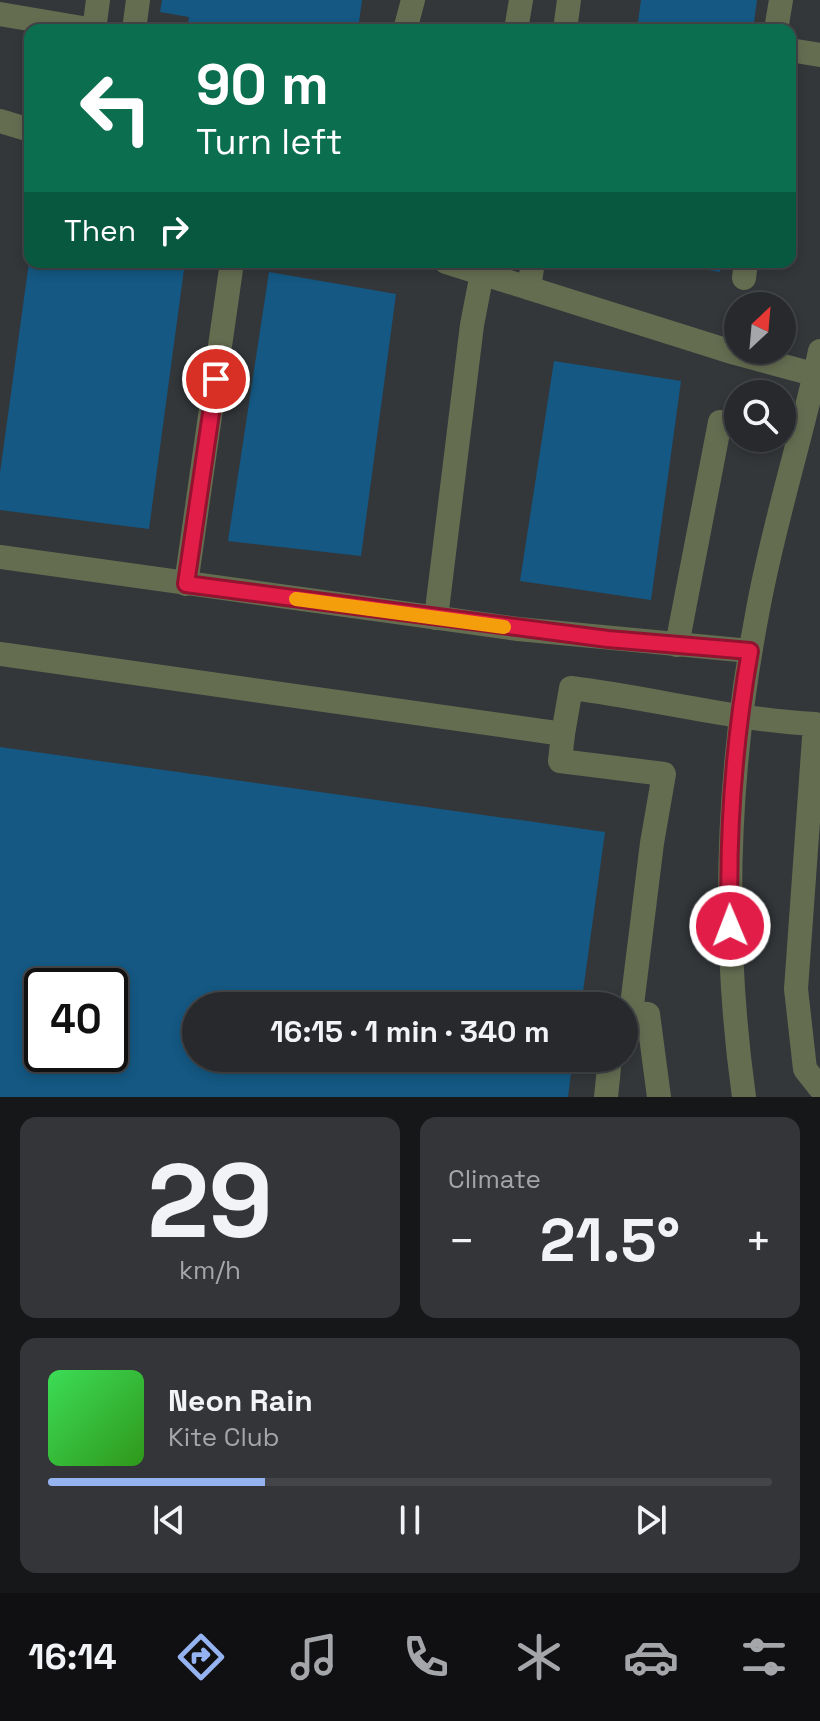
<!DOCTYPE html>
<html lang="en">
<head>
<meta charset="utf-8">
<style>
  body { margin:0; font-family:"Space Grotesk",sans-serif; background:#333538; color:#f1f3f6; height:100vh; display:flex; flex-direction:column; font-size:30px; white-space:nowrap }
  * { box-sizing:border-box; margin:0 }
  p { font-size:26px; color:#a4a6a9 }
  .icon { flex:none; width:44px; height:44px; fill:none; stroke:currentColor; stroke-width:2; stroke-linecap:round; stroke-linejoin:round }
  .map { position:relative; height:1097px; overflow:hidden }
  .drawer { display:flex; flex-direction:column; gap:20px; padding:20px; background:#151718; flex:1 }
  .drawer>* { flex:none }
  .top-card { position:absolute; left:24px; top:24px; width:772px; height:244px; border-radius:16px; box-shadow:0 4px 12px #0003,0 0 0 2px #434548; background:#0b6e4f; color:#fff; overflow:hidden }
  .needle { width:52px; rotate:26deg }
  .buttons { position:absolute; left:724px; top:292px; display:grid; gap:16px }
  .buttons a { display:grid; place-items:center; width:72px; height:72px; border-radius:50%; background:#27292c; box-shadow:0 4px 12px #0003,0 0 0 2px #434548; font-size:40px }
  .speed { position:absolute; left:24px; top:968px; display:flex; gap:16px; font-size:40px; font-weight:700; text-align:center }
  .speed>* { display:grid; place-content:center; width:104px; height:104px; border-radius:50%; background:#27292c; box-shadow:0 4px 12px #0003,0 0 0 2px #434548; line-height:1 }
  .speed .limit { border:4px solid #111; border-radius:12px; background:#fff; color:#111 }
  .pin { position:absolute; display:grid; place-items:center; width:68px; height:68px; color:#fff; margin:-34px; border:4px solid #fff; border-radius:50%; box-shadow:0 2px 8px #0007 }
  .me { position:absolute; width:88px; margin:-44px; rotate:359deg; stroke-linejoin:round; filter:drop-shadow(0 0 6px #0008) }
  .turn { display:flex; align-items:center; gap:28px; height:168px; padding:0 40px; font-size:36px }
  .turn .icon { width:104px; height:104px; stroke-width:2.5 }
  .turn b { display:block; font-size:56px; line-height:68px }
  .then { display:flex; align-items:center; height:76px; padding:0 40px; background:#0003; gap:16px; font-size:30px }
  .big { font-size:60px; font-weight:800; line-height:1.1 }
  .drawer .tile { flex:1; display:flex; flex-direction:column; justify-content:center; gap:12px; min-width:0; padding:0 28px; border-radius:16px; background:#333538 }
  .drawer .dial { align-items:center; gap:0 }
  .dial b { font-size:104px; line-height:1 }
  .song { display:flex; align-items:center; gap:24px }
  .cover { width:96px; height:96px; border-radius:12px; background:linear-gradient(135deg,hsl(130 70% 55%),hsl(110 70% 35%)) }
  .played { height:8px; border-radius:4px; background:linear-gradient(90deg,#95b2f1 30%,#434548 30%) }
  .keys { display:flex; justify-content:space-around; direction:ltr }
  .heat { display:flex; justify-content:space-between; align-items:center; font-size:44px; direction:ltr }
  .drawer .tiles { flex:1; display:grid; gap:20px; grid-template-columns:1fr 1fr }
  .tile:last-child { grid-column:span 2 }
  .trip { position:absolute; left:182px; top:992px; width:456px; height:80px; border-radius:40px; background:#27292c; box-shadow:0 4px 12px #0003,0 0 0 2px #434548; font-weight:800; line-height:80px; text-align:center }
  .tab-bar { display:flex; height:128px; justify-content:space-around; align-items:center; background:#101012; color:#a4a6a9 }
  .tab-bar .icon { width:56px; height:56px }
  .tab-bar .current { color:#95b2f1 }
  .tab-bar b { font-size:36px; color:#f1f3f6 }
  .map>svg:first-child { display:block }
  .building { fill:#145883; fill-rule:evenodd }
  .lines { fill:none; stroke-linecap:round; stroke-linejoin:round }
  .minor { stroke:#656d51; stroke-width:24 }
  .route-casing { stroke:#92132f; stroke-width:20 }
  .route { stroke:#e11d48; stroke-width:14 }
  .slow { stroke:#f59e0b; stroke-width:14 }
</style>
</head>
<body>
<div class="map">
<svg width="820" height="1097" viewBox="0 0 820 1097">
  <rect width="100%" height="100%" fill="#34373a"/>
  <g class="building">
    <polygon points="162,0 362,0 358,30 187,30 189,17 160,12"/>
    <polygon points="641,0 757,0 753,30 637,30"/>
    <polygon points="29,262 185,262 149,529 0,510 0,473"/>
    <polygon points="663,262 721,262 720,272"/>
    <polygon points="269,272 396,294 361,556 228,541"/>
    <polygon points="554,361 681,381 651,600 520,581"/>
    <path d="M 0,747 L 605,832 L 581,1006 L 196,1006 L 196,1058 L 573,1058 L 568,1097 L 0,1097 ZM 42,986 L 110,986 L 110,1054 L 42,1054 Z"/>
  </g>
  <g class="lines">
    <g class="minor">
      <polyline points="0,14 94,30"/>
      <polyline points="94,30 98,0"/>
      <polyline points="134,30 138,0"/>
      <polyline points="405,30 413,0"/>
      <polyline points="516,30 521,0"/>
      <polyline points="565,30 569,0"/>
      <polyline points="776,30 781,0"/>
      <polyline points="790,50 820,55"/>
      <polyline points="0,121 30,130"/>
      <polyline points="446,262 735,353 820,376"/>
      <polyline points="744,278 746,262"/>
      <polyline points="529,288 533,262"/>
      <polyline points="0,557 518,629 750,651"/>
      <polyline points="186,584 232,262"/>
      <polyline points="436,618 472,325 482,273"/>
      <polyline points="677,645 720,422"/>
      <polyline points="0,654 563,734 560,761 664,774 652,843 631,1013 624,1013"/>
      <path d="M 563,734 L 571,688 C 653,698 733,720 815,724 L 796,989 L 805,1069 L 820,1088"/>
      <polyline points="631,1013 648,1014 659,1097"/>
      <polyline points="606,1097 610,1058"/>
      <path d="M 744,1097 C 721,932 727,767 759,604 C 775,519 802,436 820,351"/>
    </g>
  </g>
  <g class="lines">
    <defs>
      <path id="route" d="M 216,379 L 186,584 L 608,639 L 750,651 C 734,742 727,834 730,926"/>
    </defs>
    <use href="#route" class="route-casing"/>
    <use href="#route" class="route"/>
    <polyline class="slow" points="296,599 504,627"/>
  </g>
</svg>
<div class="buttons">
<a><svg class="needle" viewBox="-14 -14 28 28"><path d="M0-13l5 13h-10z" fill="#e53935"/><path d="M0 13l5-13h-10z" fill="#a4a6a9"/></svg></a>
<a><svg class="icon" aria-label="search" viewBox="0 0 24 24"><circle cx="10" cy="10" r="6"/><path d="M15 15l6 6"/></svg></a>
</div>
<div class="speed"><div class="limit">40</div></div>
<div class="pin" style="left:216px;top:379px;background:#d93025"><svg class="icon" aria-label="arrive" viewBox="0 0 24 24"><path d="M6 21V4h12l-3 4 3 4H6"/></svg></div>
<svg class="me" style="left:730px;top:926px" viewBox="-20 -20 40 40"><circle r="17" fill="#e11d48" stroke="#fff" stroke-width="3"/><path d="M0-11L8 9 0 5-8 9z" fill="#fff"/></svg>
<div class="trip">16:15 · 1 min · 340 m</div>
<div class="top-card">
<div class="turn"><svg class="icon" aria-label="left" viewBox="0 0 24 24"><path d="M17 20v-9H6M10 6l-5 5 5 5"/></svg><div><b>90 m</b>Turn left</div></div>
<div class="then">Then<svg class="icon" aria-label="right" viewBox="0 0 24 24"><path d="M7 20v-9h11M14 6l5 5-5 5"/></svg></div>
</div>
</div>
<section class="drawer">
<div class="tiles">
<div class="tile dial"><b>29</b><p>km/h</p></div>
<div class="tile"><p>Climate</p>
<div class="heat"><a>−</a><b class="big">21.5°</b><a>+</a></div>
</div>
<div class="tile">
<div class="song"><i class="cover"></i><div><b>Neon Rain</b><p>Kite Club</p></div></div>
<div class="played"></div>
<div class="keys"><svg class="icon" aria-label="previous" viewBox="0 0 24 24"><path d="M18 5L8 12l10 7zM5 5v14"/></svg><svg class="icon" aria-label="pause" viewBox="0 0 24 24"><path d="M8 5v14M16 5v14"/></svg><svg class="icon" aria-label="next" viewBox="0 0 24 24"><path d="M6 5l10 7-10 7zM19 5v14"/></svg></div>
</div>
</div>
</section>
<nav class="tab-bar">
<b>16:14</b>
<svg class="icon current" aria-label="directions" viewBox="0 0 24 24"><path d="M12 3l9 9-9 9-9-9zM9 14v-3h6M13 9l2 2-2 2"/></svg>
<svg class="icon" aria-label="music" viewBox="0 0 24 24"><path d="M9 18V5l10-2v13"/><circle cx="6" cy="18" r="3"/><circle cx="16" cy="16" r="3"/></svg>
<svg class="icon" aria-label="phone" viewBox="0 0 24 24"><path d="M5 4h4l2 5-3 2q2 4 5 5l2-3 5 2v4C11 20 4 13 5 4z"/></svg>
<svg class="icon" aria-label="climate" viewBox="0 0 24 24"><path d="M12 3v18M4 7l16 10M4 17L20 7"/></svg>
<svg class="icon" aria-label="car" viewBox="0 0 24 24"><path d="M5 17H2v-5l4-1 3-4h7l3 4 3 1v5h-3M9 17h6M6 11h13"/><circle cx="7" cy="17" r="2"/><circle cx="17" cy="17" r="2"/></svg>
<svg class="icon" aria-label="filters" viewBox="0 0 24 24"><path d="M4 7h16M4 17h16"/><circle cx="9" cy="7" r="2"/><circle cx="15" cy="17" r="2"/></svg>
</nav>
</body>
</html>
